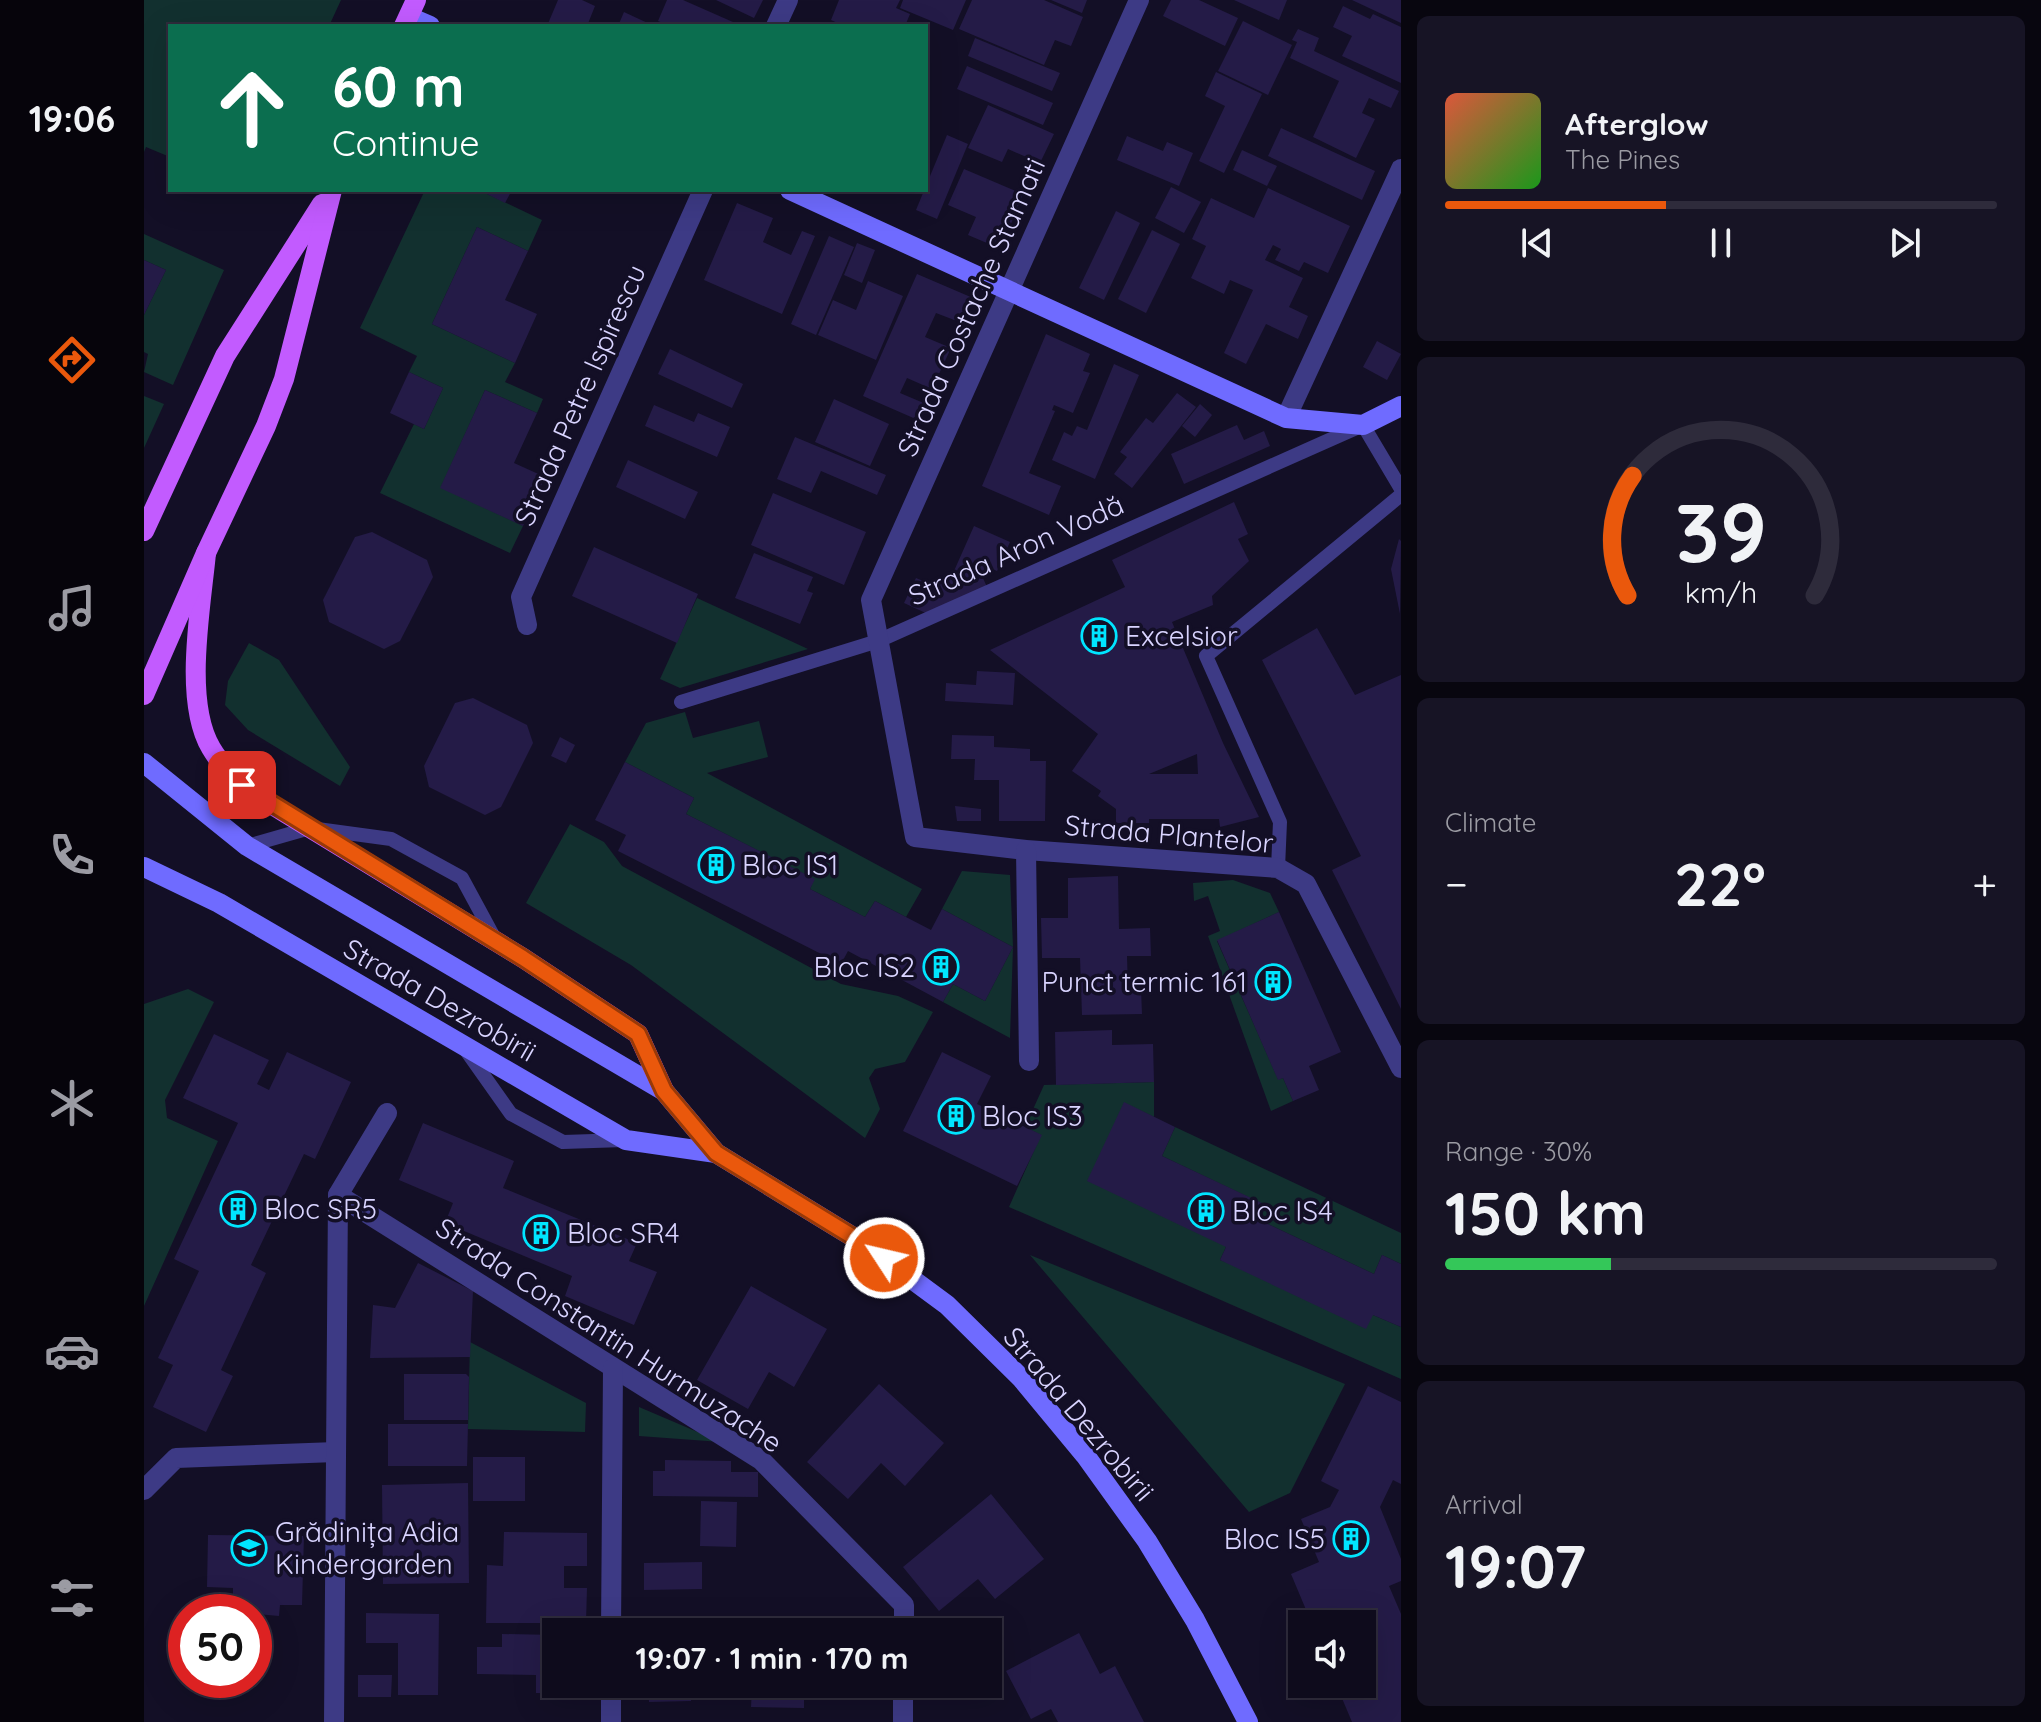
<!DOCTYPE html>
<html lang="en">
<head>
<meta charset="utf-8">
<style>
  body { margin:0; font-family:Quicksand,sans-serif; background:#171425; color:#f1f3f6; height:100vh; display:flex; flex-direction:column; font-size:30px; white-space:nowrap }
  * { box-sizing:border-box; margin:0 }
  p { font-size:26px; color:#9b9ba3 }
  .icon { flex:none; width:44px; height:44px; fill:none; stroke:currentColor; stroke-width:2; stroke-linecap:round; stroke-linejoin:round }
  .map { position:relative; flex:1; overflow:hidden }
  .drawer { display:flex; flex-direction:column; gap:16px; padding:16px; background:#08060f; width:640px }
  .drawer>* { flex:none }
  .hud { position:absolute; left:24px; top:24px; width:760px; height:168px; border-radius:0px; box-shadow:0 8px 32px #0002,0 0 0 2px #2e2b3b; background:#0b6e4f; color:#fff; overflow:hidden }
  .fabs { position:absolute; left:1144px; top:1610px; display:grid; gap:16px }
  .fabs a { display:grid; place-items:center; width:88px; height:88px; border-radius:0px; background:#0e0b1c; box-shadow:0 8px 32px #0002,0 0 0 2px #2e2b3b; font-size:40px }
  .speed { position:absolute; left:24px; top:1594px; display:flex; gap:16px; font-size:40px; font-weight:700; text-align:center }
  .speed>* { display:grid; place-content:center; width:104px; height:104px; border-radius:50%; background:#0e0b1c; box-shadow:0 8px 32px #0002,0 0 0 2px #2e2b3b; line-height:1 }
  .speed .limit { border:12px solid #d22; background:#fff; color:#111 }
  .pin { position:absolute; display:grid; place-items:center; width:68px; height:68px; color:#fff; margin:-34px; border-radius:16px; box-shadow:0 4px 12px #0006 }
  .me { position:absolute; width:88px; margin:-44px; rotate:305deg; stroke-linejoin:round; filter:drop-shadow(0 0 6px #0008) }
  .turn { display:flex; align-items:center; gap:28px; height:168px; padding:0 32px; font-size:36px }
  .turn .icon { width:104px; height:104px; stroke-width:2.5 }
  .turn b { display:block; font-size:56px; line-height:68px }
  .big { font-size:60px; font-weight:700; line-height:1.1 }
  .drawer .card { flex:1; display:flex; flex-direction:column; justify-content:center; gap:12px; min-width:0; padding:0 28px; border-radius:12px; background:#171425 }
  .drawer .dial { align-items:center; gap:0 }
  .dial svg { height:208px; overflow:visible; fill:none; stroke:#2e2b3b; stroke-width:7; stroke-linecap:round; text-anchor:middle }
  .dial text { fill:#f1f3f6; stroke:none }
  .song { display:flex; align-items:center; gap:24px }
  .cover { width:96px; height:96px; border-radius:12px; background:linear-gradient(135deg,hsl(10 70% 55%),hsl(120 70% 35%)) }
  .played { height:8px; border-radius:4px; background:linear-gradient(90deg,#ea580c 40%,#2e2b3b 40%) }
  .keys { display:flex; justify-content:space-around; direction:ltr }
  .heat { display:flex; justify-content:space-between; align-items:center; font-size:44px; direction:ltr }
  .charge { height:12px; border-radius:6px; background:linear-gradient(90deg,#34c759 30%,#2e2b3b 0) }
  .trip { position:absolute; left:398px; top:1618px; width:460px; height:80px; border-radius:0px; background:#0e0b1c; box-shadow:0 8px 32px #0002,0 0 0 2px #2e2b3b; font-weight:700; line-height:80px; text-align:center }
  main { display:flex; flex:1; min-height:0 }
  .tab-bar { display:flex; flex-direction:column; width:144px; justify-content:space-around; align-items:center; background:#06040b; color:#9b9ba3 }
  .tab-bar .icon { width:56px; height:56px }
  .tab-bar .active { color:#ea580c }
  .tab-bar b { font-size:36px; color:#f1f3f6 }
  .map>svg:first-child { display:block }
  .green { fill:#12302f }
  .building { fill:#241b47; fill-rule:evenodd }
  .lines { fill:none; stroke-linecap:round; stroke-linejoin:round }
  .lane { stroke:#3d3a85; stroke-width:14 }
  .street { stroke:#3d3a85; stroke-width:20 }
  .secondary { stroke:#6f6bff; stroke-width:20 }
  .primary { stroke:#c25bff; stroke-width:20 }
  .route-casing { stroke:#983908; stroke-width:20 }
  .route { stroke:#ea580c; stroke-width:14 }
  .labels { text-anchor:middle; stroke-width:7; stroke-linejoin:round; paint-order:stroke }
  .street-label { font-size:28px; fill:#d9d4ff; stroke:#130f26 }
  .poi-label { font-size:28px; fill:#d9d4ff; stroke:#130f26; text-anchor:start }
</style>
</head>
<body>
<main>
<nav class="tab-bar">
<b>19:06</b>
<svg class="icon active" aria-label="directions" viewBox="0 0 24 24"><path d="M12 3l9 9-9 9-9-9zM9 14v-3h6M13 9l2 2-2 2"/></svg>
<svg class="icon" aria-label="music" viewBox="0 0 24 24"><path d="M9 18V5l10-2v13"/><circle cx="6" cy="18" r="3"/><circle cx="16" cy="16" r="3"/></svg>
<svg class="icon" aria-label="phone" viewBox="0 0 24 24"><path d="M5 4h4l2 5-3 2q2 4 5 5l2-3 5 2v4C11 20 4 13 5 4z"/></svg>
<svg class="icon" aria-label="climate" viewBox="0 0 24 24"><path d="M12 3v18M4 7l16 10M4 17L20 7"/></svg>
<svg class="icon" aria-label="car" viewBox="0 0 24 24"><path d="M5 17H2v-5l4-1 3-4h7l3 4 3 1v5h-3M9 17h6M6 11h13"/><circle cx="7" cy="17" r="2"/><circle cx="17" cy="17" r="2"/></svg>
<svg class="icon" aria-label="filters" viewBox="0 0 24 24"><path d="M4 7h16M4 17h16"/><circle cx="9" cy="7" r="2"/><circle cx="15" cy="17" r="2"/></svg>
</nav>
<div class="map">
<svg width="1257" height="1722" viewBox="0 0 1257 1722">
  <rect width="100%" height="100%" fill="#130f26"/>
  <g class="green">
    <polygon points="0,0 197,0 185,26 26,26 26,157 2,147 0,152"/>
    <polygon points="281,190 335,190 398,220 384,251 333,227 288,324 371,363 361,382 399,399 393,413 341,390 297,487 379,526 366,553 236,493 270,424 280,429 299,388 265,372 273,356 216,328"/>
    <polygon points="0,234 80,270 29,385 0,372 4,354 0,352 0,315 22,270 0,260"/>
    <polygon points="0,396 20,404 0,448"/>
    <polygon points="553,598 664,649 536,688 516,679"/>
    <polygon points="105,643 135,660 206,767 196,786 104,730 81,705 84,681"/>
    <polygon points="541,712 549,738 615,721 624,757 563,773 778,889 762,917 731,901 721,917 666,889 670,879 542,814 550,798 481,762 502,723"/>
    <polygon points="426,824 460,842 478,866 697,984 754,996 789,1012 761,1062 731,1069 725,1078 736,1109 721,1138 487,965 382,903"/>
    <polygon points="818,871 866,875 869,947 866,1038 799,1002 809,984 841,1001 869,947 798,909"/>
    <polygon points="1089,880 1126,893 1135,912 1073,941 1134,1079 1139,1078 1149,1101 1127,1111 1064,936 1076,931 1064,896 1050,901 1049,883"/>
    <polygon points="44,989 70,1002 21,1100 23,1118 74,1141 0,1306 0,1004"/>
    <polygon points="1010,1082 1010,1117 980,1103 1082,1247 1076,1260 1229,1315 1257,1327 1257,1379 865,1207 897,1135 881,1127 900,1085"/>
    <polygon points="1031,1127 1257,1233 1257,1264 1238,1255 1230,1274 1113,1219 1119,1204 1018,1156"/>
    <polygon points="886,1255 1201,1384 1146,1493 1105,1512"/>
    <polygon points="326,1342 442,1403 441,1432 324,1429"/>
    <polygon points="495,1407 577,1442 495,1436"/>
  </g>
  <g class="building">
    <polygon points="414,0 438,0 451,6 443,26 403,26"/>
    <polygon points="523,0 539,0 598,26 526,26 514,21"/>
    <polygon points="572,0 619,0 610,18"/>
    <polygon points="695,0 756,0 752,8 766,14 761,26 700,26 687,20"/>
    <polygon points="759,0 822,0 809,30 756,8"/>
    <polygon points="828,0 900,0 939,17 927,46 911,40 900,65 815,29"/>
    <polygon points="907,0 943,0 938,13"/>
    <polygon points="1027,0 1055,0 1094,18 1081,46 1019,16"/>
    <polygon points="1090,0 1143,0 1135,20"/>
    <polygon points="1208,0 1257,0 1257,23"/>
    <polygon points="1199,6 1226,19 1229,14 1257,27 1257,83 1198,56 1208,36 1189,27"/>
    <polygon points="480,12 510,26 474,26"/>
    <polygon points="1099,21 1148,45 1124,95 1074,71"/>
    <polygon points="1154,29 1175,38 1170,51 1255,91 1247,108 1225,98 1218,113 1231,119 1212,158 1169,137 1195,81 1146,58 1153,42 1148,40"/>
    <polygon points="831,38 916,73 908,91 824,56"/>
    <polygon points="823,66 909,103 899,125 813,89"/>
    <polygon points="1072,72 1118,94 1080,173 1055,161 1081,106 1061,96"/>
    <polygon points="844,105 910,134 896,163 864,149 858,162 824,148"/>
    <polygon points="1137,128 1231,171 1218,200 1124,156"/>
    <polygon points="803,135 824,144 793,219 772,210"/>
    <polygon points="983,136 1019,151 1023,142 1049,153 1035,186 973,160"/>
    <polygon points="1098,150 1133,166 1123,186 1089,170"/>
    <polygon points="820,169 879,194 857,249 824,235 832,217 804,205"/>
    <polygon points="1027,187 1057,202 1040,233 1011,218"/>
    <polygon points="1124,188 1206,226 1184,273 1160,262 1155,271 1131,260 1137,249 1129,245 1121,260 1159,278 1145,307 1164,316 1154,339 1122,324 1102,364 1080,353 1109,290 1086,280 1080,294 1047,278 1062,246 1048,239 1067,198 1110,218"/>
    <polygon points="335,190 368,190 361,203"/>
    <polygon points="593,203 629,218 619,242 647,255 658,231 671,236 638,314 560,280"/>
    <polygon points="972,211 996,223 960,300 935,288"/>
    <polygon points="333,227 384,251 361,300 393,314 371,363 288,324"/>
    <polygon points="1008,230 1036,244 1002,313 974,299"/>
    <polygon points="685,236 710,247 672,335 647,324"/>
    <polygon points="713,243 731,250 718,283 700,275"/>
    <polygon points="0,260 22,270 0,315"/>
    <polygon points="773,274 829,298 818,323 792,313 781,337 807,348 788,389 763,378 756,393 782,404 774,420 719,396"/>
    <polygon points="724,281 759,296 732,360 674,335 689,300 712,310"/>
    <polygon points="902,334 946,354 939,371 946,373 929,413 910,405 908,410 911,411 885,473 917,486 905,515 838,486"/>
    <polygon points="1233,341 1257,354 1243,380 1219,367"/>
    <polygon points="526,349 599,384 588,408 514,374"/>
    <polygon points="970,364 995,375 951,479 908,460 920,432 928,436 933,426 943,430"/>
    <polygon points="265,372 299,388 280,429 246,413"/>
    <polygon points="341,390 393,413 370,463 401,477 379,526 296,488"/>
    <polygon points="1033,393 1052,407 988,488 970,474 983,457 976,452 1002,418 1009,423"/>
    <polygon points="690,399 745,424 726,466 671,442"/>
    <polygon points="1056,404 1068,415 1051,437 1038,426"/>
    <polygon points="510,405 550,422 554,413 586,427 573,457 501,426"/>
    <polygon points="1093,425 1100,440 1120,431 1126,446 1040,484 1027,454"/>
    <polygon points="651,437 742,475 733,495 677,471 667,493 633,479"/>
    <polygon points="484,460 554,492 541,519 472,487"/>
    <polygon points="629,493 722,532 700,585 607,545"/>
    <path d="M 1090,502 L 1104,534 L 1094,539 L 1105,561 L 1068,596 L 1069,605 L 1028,622 L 1079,743 L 1115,817 L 1076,827 L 1075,819 L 1005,819 L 1005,823 L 972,823 L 972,809 L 954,796 L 957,791 L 928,771 L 954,734 L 846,650 L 981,587 L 968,560 ZM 1053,754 L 1054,774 L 1005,774 Z"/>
    <polygon points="830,526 866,542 853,571 842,566 838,576 843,587 786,615 760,603 772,578 784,583 810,571"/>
    <polygon points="228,532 283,560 289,577 256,641 240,649 185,622 179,600 211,537"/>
    <polygon points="1255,539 1257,541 1256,614 1247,569"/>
    <polygon points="450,547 554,594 533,643 428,596"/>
    <polygon points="610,553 669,577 663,591 669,593 656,624 591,598"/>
    <polygon points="1173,628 1211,695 1257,675 1257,1009 1188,870 1217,856 1118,660"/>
    <polygon points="833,671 871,673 869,705 801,701 802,683 832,685"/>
    <polygon points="329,698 383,725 389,743 357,807 341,815 285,787 280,766 311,703"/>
    <polygon points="808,735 850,736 850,747 886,749 886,761 902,761 901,821 855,821 855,780 830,780 831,759 807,759"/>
    <polygon points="416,737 431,745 422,763 407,756"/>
    <polygon points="481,762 550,798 542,814 671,879 666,889 721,917 731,901 787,930 798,909 869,947 841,1001 809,984 799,1002 704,951 697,964 474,851 482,835 451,820"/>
    <polygon points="811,806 837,809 837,821 813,821"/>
    <polygon points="974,876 975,929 1006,928 1007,956 983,956 984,989 997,989 998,1014 938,1015 936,958 898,958 897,918 924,918 924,878"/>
    <polygon points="1135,912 1197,1052 1165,1066 1175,1090 1149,1101 1139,1078 1134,1080 1073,940"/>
    <polygon points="968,1030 968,1045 1009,1044 1010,1082 912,1085 911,1032"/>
    <polygon points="70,1034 125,1060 113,1084 125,1090 143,1052 207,1082 171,1159 160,1154 107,1265 122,1273 77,1370 89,1376 62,1432 9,1407 29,1365 14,1358 55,1271 30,1259 94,1123 39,1098"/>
    <polygon points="798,1052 847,1076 833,1104 898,1135 873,1186 759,1131"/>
    <polygon points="980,1102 1031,1127 1018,1156 1120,1204 1113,1219 1230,1274 1238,1255 1257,1264 1257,1327 1229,1315 1222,1329 1076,1260 1082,1247 943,1181"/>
    <polygon points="279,1123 370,1161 359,1188 493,1243 485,1261 513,1272 490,1325 421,1296 428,1276 301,1223 309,1203 255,1180"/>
    <polygon points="274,1263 329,1291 326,1357 226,1358 229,1305 251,1308"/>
    <polygon points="607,1286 683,1329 650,1387 625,1372 604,1409 553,1380"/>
    <polygon points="260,1374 322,1374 325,1377 324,1420 260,1420"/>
    <polygon points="735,1384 800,1443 761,1486 737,1463 704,1499 663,1462"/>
    <polygon points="1224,1386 1257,1402 1257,1484 1249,1480 1236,1507 1257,1559 1257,1581 1245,1586 1257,1614 1257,1722 1208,1722 1192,1684 1218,1684 1218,1624 1168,1624 1147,1574 1175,1562 1157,1519 1186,1507 1195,1490 1177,1481"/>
    <polygon points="244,1424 324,1424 323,1466 244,1466"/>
    <rect x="329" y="1457" width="52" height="44"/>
    <polygon points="521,1460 587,1461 587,1472 614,1472 614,1497 509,1496 509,1471 521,1471"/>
    <polygon points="324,1483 325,1583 239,1584 238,1485"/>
    <polygon points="847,1494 900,1559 851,1599 834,1579 795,1611 759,1567"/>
    <polygon points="557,1501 593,1502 592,1547 556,1546"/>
    <polygon points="360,1532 443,1533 443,1566 420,1566 420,1588 443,1588 442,1623 342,1623 343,1565 359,1566"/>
    <polygon points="64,1535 160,1536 158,1605 136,1605 135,1616 89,1612 89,1588 63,1587"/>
    <polygon points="558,1562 558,1589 500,1590 500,1563"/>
    <polygon points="222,1613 295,1614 294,1695 254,1695 254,1643 222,1643"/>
    <polygon points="935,1633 956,1674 971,1666 1000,1722 914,1722 907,1709 887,1719 862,1671"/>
    <polygon points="358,1634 412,1635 412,1684 436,1684 436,1694 392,1693 392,1675 333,1674 333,1647 358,1647"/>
    <polygon points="214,1675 248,1675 247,1697 214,1697"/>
    <polygon points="504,1684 547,1684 547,1701 505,1702"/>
    <polygon points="571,1684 660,1687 660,1708 607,1707 608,1687 571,1688"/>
  </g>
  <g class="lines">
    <g class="lane">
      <polyline points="537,702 734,641 1219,425 1257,489"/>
      <polyline points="103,846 166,828 247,839 318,878 351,939"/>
      <polyline points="1134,868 1136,822 1062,656 1257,495"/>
      <polyline points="321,1049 367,1114 419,1142 480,1140"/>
    </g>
    <g class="street">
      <polyline points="995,0 727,600 771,837 882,850 1134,868 1162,884 1257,1068"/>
      <polyline points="632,26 644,0"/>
      <polyline points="1142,418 1257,169"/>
      <polyline points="383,625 377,597 559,190"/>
      <polyline points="882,850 885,1061"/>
      <polyline points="194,1195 617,1460 760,1605 760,1632"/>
      <polyline points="0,1490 32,1458 192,1452"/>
      <polyline points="467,1632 469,1368"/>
      <polyline points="190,1722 194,1195 243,1113"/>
      <polyline points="467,1722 467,1684"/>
      <polyline points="759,1722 759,1684"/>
    </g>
    <g class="secondary">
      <polyline points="265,17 286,26"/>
      <polyline points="646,190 1142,418 1219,425 1257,406"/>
      <polyline points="0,763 103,846 520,1091 572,1153 719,1243 803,1305 878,1379 941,1455 1003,1541 1051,1620 1104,1722"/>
      <polyline points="0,867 75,903 482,1140 572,1153"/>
    </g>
    <g class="primary">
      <polyline points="260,26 272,0"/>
      <polyline points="0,531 81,356 178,204"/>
      <path d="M 62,553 C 57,607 39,701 67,748 C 81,772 103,788 125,803 L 379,958 L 494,1034 L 520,1091"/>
      <polyline points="0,695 62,553 122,426 140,379 188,190"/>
    </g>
  </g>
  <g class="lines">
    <defs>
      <polyline id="route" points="98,785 379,958 494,1034 520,1091 572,1153 719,1243 740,1258"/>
    </defs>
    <use href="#route" class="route-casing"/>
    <use href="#route" class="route"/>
  </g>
  <defs>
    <symbol id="building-ring" viewBox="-11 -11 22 22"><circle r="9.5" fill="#130f26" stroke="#00e5ff" stroke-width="1.5"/><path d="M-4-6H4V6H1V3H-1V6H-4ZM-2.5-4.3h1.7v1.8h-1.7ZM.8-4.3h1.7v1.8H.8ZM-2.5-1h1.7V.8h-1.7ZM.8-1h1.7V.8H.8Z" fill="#00e5ff"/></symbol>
    <symbol id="school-ring" viewBox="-11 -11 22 22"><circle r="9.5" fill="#130f26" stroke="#00e5ff" stroke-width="1.5"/><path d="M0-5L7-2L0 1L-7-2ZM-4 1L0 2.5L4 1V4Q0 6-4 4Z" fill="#00e5ff"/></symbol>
  </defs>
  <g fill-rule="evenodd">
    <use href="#building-ring" x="935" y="616" width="40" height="40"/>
    <use href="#building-ring" x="552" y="845" width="40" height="40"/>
    <use href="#building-ring" x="777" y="947" width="40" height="40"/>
    <use href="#building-ring" x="1109" y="962" width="40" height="40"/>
    <use href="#building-ring" x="792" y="1096" width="40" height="40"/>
    <use href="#building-ring" x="74" y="1189" width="40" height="40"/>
    <use href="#building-ring" x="1042" y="1191" width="40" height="40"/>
    <use href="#building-ring" x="377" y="1213" width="40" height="40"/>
    <use href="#building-ring" x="1187" y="1519" width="40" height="40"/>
    <use href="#school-ring" x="85" y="1528" width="40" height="40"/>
  </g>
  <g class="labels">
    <g class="street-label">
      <text transform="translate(827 307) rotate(-66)" y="10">Strada Costache Stamati</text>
      <text transform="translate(436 395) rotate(-66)" y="10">Strada Petre Ispirescu</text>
      <text transform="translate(872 550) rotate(-24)" y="10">Strada Aron Vodă</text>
      <text transform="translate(1025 834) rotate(5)" y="10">Strada Plantelor</text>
      <text transform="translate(296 1000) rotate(30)" y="10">Strada Dezrobirii</text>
      <text transform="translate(465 1335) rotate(33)" y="10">Strada Constantin Hurmuzache</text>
      <text transform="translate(935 1414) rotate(50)" y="10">Strada Dezrobirii</text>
    </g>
    <g class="poi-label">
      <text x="981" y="646">Excelsior</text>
      <text x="598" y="875">Bloc IS1</text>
      <text x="771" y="977" text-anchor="end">Bloc IS2</text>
      <text x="1103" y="992" text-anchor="end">Punct termic 161</text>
      <text x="838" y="1126">Bloc IS3</text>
      <text x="120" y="1219">Bloc SR5</text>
      <text x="1088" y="1221">Bloc IS4</text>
      <text x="423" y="1243">Bloc SR4</text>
      <text x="131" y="1542">Grădinița Adia<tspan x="131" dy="32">Kindergarden</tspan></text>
      <text x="1181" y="1549" text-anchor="end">Bloc IS5</text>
    </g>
  </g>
</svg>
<div class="fabs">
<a><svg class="icon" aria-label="sound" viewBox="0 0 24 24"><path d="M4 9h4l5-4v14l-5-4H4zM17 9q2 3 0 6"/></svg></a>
</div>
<div class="speed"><div class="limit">50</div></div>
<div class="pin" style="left:98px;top:785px;background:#d93025"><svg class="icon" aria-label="arrive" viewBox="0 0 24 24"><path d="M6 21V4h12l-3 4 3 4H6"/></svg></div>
<svg class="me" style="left:740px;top:1258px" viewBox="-20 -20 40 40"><circle r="17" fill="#ea580c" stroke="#fff" stroke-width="3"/><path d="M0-11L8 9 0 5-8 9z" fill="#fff"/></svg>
<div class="trip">19:07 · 1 min · 170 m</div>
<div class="hud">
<div class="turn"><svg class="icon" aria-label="ahead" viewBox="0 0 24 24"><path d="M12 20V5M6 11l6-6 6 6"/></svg><div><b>60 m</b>Continue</div></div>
</div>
</div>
<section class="drawer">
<div class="card">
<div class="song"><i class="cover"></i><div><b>Afterglow</b><p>The Pines</p></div></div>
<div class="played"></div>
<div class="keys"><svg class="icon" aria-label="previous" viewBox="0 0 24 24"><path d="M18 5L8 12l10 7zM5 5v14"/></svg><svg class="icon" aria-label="pause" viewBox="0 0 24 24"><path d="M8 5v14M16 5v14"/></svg><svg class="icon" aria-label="next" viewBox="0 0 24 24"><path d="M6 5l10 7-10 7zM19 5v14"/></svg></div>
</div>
<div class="card dial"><svg viewBox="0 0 100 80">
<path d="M14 69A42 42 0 1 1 86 69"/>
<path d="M14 69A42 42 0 0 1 16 23" stroke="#ea580c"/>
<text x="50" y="56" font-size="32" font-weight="700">39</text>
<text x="50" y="72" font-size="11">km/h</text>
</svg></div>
<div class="card"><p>Climate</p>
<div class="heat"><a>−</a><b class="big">22°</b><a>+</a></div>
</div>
<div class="card"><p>Range · 30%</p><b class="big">150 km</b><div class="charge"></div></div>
<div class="card"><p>Arrival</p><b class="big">19:07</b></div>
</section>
</main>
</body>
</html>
